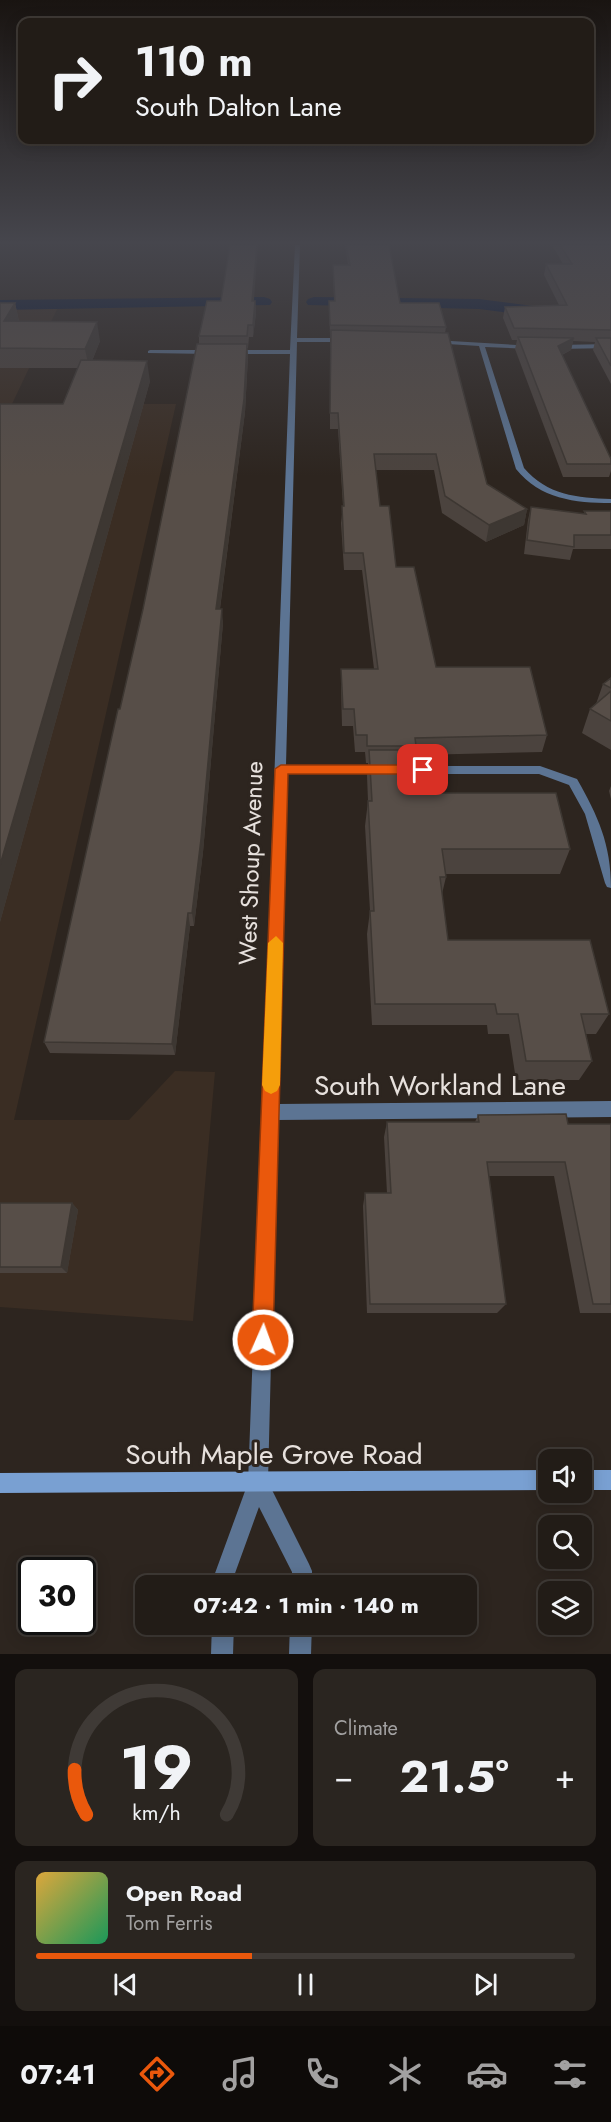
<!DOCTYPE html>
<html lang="en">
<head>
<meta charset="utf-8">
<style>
  body { margin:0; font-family:Jost,sans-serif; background:#2a2520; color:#f1f3f6; height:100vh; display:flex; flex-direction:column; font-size:22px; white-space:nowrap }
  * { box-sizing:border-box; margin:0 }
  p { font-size:20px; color:#a2a1a1 }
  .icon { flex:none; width:33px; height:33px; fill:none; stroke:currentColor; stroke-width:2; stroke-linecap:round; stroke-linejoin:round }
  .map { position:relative; height:1654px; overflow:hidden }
  .panel { display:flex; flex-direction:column; gap:15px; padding:15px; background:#130f0d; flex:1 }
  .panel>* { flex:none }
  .guide { position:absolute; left:18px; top:18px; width:576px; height:126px; border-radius:12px; box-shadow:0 3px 15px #0003,0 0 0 2px #3f3a36; background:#221c17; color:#f1f3f6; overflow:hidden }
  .tools { position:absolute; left:538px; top:1449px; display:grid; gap:12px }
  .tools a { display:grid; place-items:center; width:54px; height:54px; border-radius:12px; background:#221c17; box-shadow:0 3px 15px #0003,0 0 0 2px #3f3a36; font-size:30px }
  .speed { position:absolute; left:18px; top:1557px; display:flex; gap:12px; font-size:30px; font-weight:700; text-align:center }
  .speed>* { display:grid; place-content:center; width:78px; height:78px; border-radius:50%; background:#221c17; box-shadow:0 3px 15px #0003,0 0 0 2px #3f3a36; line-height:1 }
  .speed .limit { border:3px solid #111; border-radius:9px; background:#fff; color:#111 }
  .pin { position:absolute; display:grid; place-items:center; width:51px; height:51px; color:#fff; margin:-26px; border-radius:12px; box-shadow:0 3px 9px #0006 }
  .me { position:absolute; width:66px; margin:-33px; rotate:2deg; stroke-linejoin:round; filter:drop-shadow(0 0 4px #0008) }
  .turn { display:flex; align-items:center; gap:21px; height:126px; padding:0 18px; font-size:27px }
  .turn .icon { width:78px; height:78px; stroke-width:2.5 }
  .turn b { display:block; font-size:42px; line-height:51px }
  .big { font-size:45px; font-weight:700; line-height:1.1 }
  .panel .widget { flex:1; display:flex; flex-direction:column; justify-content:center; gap:9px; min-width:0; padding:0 21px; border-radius:12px; background:#2a2520 }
  .panel .dial { align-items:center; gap:0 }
  .dial svg { height:156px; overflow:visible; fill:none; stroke:#3f3a36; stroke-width:7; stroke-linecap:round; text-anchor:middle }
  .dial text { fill:#f1f3f6; stroke:none }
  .song { display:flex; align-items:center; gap:18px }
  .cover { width:72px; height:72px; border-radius:9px; background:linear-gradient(135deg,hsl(40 70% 55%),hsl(150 70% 35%)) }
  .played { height:6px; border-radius:3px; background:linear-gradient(90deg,#ea580c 40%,#3f3a36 40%) }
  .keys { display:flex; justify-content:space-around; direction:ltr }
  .heat { display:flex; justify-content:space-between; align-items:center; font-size:33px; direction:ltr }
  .panel .tiles { flex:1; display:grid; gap:15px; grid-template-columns:1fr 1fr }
  .widget:last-child { grid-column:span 2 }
  .trip { position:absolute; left:135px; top:1575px; width:342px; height:60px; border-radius:12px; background:#221c17; box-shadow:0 3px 15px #0003,0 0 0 2px #3f3a36; font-weight:700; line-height:60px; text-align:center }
  .tab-bar { display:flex; height:96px; justify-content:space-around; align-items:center; background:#0e0b09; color:#a2a1a1 }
  .tab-bar .icon { width:42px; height:42px }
  .tab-bar .on { color:#ea580c }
  .tab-bar b { font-size:27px; color:#f1f3f6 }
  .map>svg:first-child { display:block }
  .built { fill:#3a2d23 }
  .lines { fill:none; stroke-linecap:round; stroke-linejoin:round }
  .canal { fill:#001235; fill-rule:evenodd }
  .minor { fill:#5c7493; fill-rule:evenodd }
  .secondary { fill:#79a0d2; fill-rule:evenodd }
  .wall { fill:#4b433e }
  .shaded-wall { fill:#3d3732 }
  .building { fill:#574e48; stroke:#3d3732; stroke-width:1.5 }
  .route { fill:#ea580c; stroke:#983908; stroke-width:1.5 }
  .slow { fill:#f59e0b }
  .labels { text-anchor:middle; stroke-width:6; stroke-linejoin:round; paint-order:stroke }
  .street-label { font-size:24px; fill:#e7e1dd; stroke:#2d251f }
  .near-street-label { font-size:28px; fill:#e7e1dd; stroke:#2d251f }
</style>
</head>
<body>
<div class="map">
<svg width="611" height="1654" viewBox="0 0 611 1654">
  <rect width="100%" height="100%" fill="#2d251f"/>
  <polygon class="built" points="0,302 60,303 12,404 176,404 14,1120 129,1120 175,1071 215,1072 193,1321 0,1307"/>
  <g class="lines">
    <g class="canal">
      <polygon points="264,297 270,299 272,302 270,305 0,310 0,300"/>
      <polygon points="314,297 479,299 541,307 611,307 611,317 541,317 479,309 308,305 306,302 308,299"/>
    </g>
    <g class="minor">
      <polygon points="295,245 300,245 297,338 345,338 348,340 345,342 297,342 286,765 382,765 388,769 382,773 286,773 278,1104 611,1101 611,1117 277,1120 268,1482 309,1564 312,1571 312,1586 292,1586 292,1572 259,1507 234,1576 234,1586 214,1586 214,1576 248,1483 290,354 233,354 230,352 233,350 290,350"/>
      <path d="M 434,340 L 533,346 L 533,348 L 531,349 L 485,347 L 524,468 C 547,495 577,498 611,499 L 611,503 C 575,503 540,499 516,469 L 479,346 L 432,343 L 431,342 Z"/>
      <polygon points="611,344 611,348 557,349 554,347 557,345"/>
      <polygon points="150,350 210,350 213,352 210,354 148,353 148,351"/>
      <path d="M 406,766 L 540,766 L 577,779 C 598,816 611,844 611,888 L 607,887 L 605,883 L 585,814 L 569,785 L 539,774 L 406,774 L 400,770 Z"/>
      <polygon points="212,1624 234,1624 233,1654 211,1654"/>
      <polygon points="290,1624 312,1624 311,1654 289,1654"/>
    </g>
    <g class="secondary">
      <polygon points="549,1470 549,1490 0,1493 0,1473"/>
      <rect x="582" y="1470" width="29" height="20"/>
    </g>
  </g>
  <g class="wall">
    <polygon points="345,245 389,245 400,303 446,327 445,333 487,484 527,509 524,525 486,542 442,513 434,470 376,470 380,506 396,567 436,667 547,735 542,752 419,755 424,793 570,849 560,874 446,874 446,877 442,894 448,940 609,1014 596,1034 586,1034 592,1061 579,1080 516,1080 509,1034 488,1034 487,1025 372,1025 367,934 370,911 365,826 368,801 367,776 368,763 366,763 365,752 355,752 353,726 342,726 341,687 341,669 374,669 362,570 344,570 341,523 343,506 338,429 330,429 330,336 329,301 334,301 333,265 348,265"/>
    <polygon points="552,245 611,245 611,384 593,350 595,342 573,341 571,350 562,355 611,459 611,471 609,477 563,477 515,349 517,340 512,340 503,318 505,307 559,305 544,275 546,264 563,264"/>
    <polygon points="254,301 255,301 256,313 253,337 249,337 248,348 247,348 248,356 245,412 220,609 223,623 203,852 194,926 190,926 175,1055 50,1053 44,1042 143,609 199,344 199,336"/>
    <polygon points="0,303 15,303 19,321 100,341 92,361 150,381 0,922 0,404 63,404 78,368 0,368"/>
    <polygon points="531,507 584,514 584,511 611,511 611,549 573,549 570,560 524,554 528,520"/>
    <polygon points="611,678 611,750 582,733 590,709 596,704 603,684"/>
    <polygon points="611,786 611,799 609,791"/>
    <polygon points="478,1115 568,1124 611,1124 611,1313 580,1313 554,1176 489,1176 506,1304 497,1313 367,1313 363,1206 365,1193 387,1193 384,1137 387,1122 475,1122"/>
    <polygon points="0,1203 72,1203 78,1210 67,1273 0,1273"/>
  </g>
  <g class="shaded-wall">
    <polygon points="257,245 258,245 253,313 252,301"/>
    <polygon points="255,301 256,313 253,337 253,325"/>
    <polygon points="15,303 19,322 4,321"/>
    <polygon points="97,322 100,341 89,368 85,349"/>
    <polygon points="574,338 571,350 555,358 558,346"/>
    <polygon points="247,344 248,356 245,412 218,623 216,609"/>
    <polygon points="147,361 150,381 0,922 0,865"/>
    <polygon points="527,509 524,525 486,542 489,525"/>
    <polygon points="222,609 223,623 203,852 194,926 192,913"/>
    <polygon points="188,913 190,926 175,1055 172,1044"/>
    <polygon points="72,1203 78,1210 67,1273 61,1267"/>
  </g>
  <g class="building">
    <polygon points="230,245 257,245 252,301 255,301 253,325 248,325 247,336 199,336 207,301 221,301"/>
    <polygon points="346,245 389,245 400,303 439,303 446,327 330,325 329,301 335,301 333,265 350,265"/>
    <polygon points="560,245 611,245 611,330 514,328 505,307 567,305 546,264 572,264"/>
    <polygon points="0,303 15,303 4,321 97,322 85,349 0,348"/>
    <polygon points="331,330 448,333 487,484 527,509 489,525 445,496 436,454 374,454 380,506 389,506 396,567 414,567 436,667 530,667 547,735 415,738 416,746 367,746 367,735 356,735 354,709 343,709 341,669 378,669 363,553 344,553 342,506 344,506 338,413 330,413"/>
    <polygon points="518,337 574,338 558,346 611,459 611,464 567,464"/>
    <polygon points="596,338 611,338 611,366"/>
    <polygon points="197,344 247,344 244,399 216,609 222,609 201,839 192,913 188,913 172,1044 44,1042 118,709 120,709 143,609"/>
    <polygon points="81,360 147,361 0,865 0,404 63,404"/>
    <polygon points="531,507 586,514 584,511 611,511 611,535 574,535 574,547 527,540"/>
    <polygon points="611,678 611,688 603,684"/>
    <polygon points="611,691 611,721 590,709"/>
    <polygon points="369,750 419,750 424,793 556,793 570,849 442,849 446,877 440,877 448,940 590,940 609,1014 581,1014 592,1061 526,1061 518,1014 497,1014 495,1004 375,1004 370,911 374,911 368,801 372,801"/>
    <polygon points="566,1114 568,1124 611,1124 611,1304 593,1304 565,1162 487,1162 506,1304 370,1304 365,1193 391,1193 387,1122 479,1122 478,1115"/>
    <polygon points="0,1203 72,1203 61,1267 0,1267"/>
  </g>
  <linearGradient id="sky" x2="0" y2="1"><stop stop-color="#191411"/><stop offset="0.51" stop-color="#46464d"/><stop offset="1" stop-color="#46464d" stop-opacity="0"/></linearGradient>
  <rect width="611" height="476" fill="url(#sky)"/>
  <polygon class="route" points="281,765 423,765 429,770 423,774 288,774 273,1340 270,1347 263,1350 255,1347 252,1340 275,769"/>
  <polygon class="slow" points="276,936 283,943 280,1085 277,1091 271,1094 265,1091 262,1085 268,943"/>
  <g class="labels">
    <g class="street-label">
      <text transform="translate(251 863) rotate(-88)" y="8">West Shoup Avenue</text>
    </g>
    <g class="near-street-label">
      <text x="440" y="1095">South Workland Lane</text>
      <text x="274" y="1464">South Maple Grove Road</text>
    </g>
  </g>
</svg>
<div class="tools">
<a><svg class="icon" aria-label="sound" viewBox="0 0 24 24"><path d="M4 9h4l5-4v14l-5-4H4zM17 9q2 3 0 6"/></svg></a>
<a><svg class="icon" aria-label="search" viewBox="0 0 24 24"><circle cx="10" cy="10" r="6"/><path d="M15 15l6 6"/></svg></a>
<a><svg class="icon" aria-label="layers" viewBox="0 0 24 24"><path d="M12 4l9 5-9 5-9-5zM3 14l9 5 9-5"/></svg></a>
</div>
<div class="speed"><div class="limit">30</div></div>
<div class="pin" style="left:423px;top:770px;background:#d93025"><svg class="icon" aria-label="arrive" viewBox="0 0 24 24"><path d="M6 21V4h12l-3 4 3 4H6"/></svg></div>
<svg class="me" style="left:263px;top:1340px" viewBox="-20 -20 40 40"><circle r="17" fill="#ea580c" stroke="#fff" stroke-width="3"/><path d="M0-11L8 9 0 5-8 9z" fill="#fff"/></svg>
<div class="trip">07:42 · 1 min · 140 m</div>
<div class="guide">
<div class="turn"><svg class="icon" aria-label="right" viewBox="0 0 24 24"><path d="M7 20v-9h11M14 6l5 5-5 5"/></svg><div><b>110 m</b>South Dalton Lane</div></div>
</div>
</div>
<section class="panel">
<div class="tiles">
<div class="widget dial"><svg viewBox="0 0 100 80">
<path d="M14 69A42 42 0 1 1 86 69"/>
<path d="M14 69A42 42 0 0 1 8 46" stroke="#ea580c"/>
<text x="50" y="56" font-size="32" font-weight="700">19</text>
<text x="50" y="72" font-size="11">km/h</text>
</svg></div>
<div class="widget"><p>Climate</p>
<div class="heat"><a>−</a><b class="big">21.5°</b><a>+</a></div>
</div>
<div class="widget">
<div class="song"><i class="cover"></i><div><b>Open Road</b><p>Tom Ferris</p></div></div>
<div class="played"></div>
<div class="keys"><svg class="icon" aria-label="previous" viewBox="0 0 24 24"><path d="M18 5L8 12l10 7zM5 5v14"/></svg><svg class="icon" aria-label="pause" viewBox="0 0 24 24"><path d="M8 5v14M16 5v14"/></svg><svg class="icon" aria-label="next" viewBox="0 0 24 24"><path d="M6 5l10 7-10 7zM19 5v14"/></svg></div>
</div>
</div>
</section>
<nav class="tab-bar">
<b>07:41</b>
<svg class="icon on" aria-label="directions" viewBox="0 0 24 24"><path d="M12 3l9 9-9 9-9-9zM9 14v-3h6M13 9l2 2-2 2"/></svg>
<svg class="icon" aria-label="music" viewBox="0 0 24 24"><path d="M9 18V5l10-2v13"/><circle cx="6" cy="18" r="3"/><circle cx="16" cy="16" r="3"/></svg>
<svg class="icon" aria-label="phone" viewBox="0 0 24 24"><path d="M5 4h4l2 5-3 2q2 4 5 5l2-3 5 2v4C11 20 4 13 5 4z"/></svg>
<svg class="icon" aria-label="climate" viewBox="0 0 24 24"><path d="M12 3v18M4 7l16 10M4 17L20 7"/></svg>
<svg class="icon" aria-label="car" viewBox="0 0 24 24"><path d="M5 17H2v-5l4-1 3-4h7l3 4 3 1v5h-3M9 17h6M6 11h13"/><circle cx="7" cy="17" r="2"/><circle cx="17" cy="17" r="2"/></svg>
<svg class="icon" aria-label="filters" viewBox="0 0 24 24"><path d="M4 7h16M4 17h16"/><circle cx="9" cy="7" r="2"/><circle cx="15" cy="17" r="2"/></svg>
</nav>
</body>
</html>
